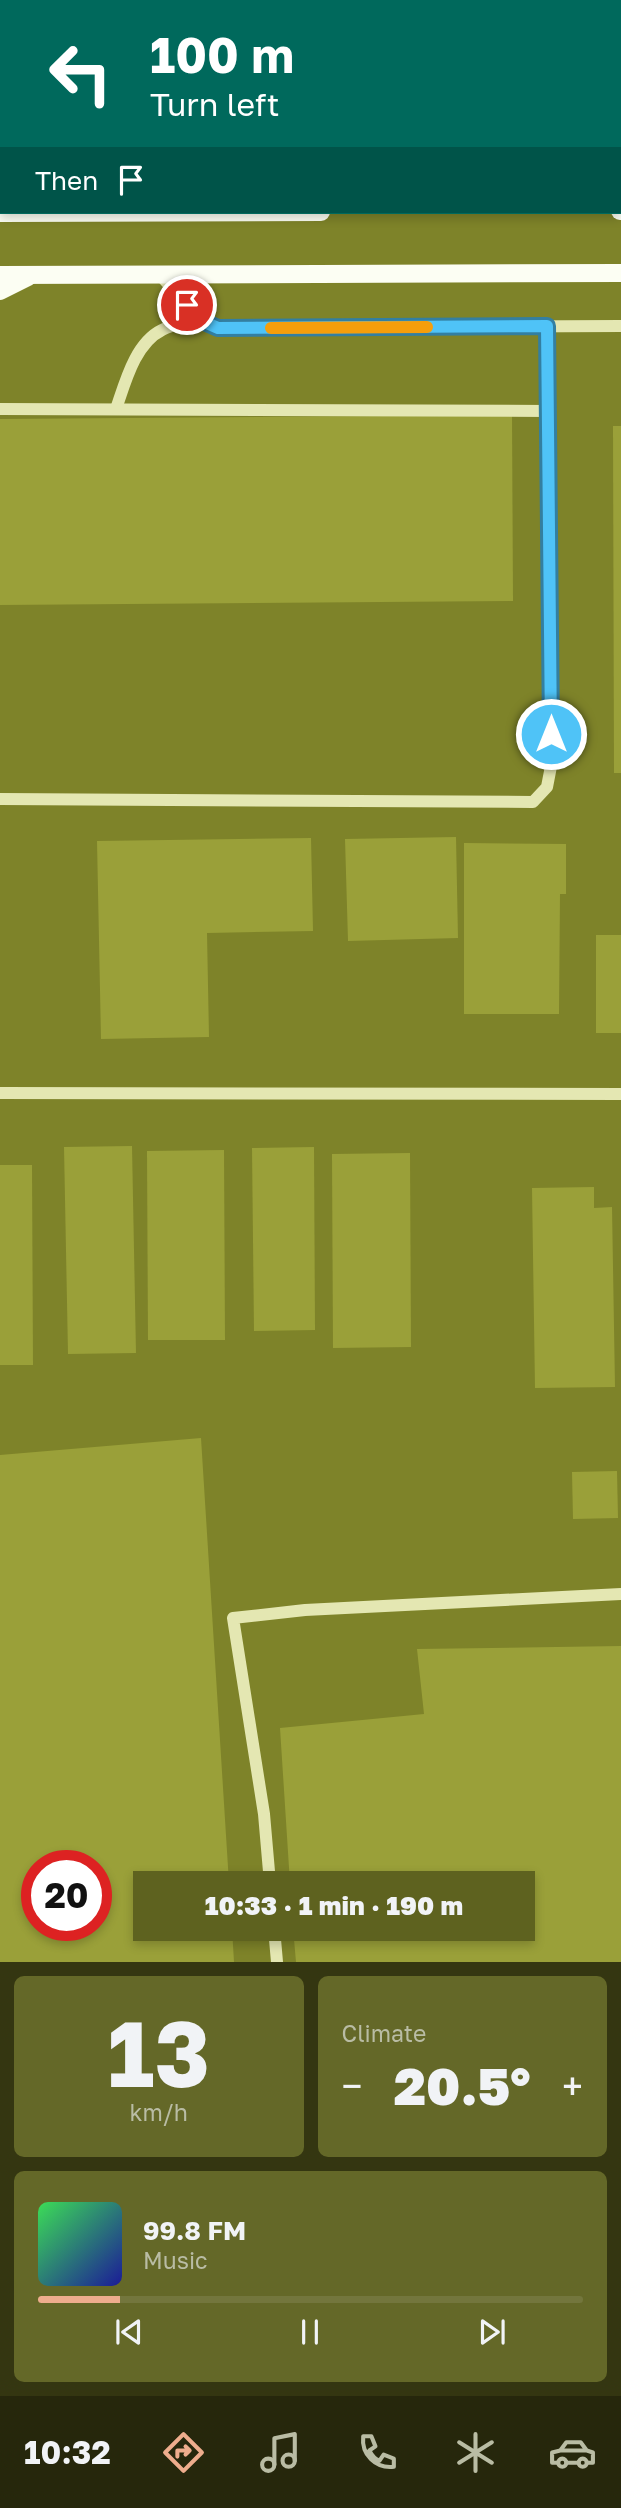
<!DOCTYPE html>
<html lang="en">
<head>
<meta charset="utf-8">
<style>
  body { margin:0; font-family:"Golos Text",sans-serif; background:#646828; color:#f1f3f6; height:100vh; display:flex; flex-direction:column; font-size:26px; white-space:nowrap }
  * { box-sizing:border-box; margin:0 }
  p { font-size:23px; color:#b9bca4 }
  .icon { flex:none; width:38px; height:38px; fill:none; stroke:currentColor; stroke-width:2; stroke-linecap:round; stroke-linejoin:round }
  .map { position:relative; height:1962px; overflow:hidden }
  .sheet { display:flex; flex-direction:column; gap:14px; padding:14px; background:#343611; flex:1 }
  .sheet>* { flex:none }
  .guide { position:absolute; left:0px; top:0px; width:621px; height:214px; box-shadow:0 4px 10px #0003; background:#00695c; color:#fff; overflow:hidden }
  .speed { position:absolute; left:21px; top:1850px; display:flex; gap:14px; font-size:35px; font-weight:700; text-align:center }
  .speed>* { display:grid; place-content:center; width:91px; height:91px; border-radius:50%; background:#5e621f; box-shadow:0 4px 10px #0003; line-height:1 }
  .speed .limit { border:10px solid #d22; background:#fff; color:#111 }
  .pin { position:absolute; display:grid; place-items:center; width:60px; height:60px; color:#fff; margin:-30px; border:4px solid #fff; border-radius:50%; box-shadow:0 2px 7px #0007 }
  .me { position:absolute; width:77px; margin:-38px; rotate:0deg; stroke-linejoin:round; filter:drop-shadow(0 0 5px #0008) }
  .turn { display:flex; align-items:center; gap:24px; height:147px; padding:0 35px; font-size:32px }
  .turn .icon { width:91px; height:91px; stroke-width:2.5 }
  .turn b { display:block; font-size:49px; line-height:60px }
  .then { display:flex; align-items:center; height:66px; padding:0 35px; background:#0003; gap:14px; font-size:26px }
  .big { font-size:52px; font-weight:800; line-height:1.1 }
  .sheet .card { flex:1; display:flex; flex-direction:column; justify-content:center; gap:10px; min-width:0; padding:0 24px; border-radius:10px; background:#646828 }
  .sheet .dial { align-items:center; gap:0 }
  .dial b { font-size:91px; line-height:1 }
  .song { display:flex; align-items:center; gap:21px }
  .cover { width:84px; height:84px; border-radius:10px; background:linear-gradient(135deg,hsl(130 70% 55%),hsl(240 70% 35%)) }
  .played { height:7px; border-radius:4px; background:linear-gradient(90deg,#eead8d 15%,#73763d 15%) }
  .keys { display:flex; justify-content:space-around; direction:ltr }
  .heat { display:flex; justify-content:space-between; align-items:center; font-size:38px; direction:ltr }
  .sheet .tiles { flex:1; display:grid; gap:14px; grid-template-columns:1fr 1fr }
  .card:last-child { grid-column:span 2 }
  .trip { position:absolute; left:133px; top:1871px; width:402px; height:70px; border-radius:0px; background:#5e621f; box-shadow:0 4px 10px #0003; font-weight:800; line-height:70px; text-align:center }
  .dock { display:flex; height:112px; justify-content:space-around; align-items:center; background:#26270c; color:#b9bca4 }
  .dock .icon { width:49px; height:49px }
  .dock .on { color:#eead8d }
  .dock b { font-size:32px; color:#f1f3f6 }
  .map>svg:first-child { display:block }
  .building { fill:#9aa039; fill-rule:evenodd }
  .lines { fill:none; stroke-linecap:round; stroke-linejoin:round }
  .minor { stroke:#e4e7b2; stroke-width:12 }
  .major { stroke:#fcfef3; stroke-width:18 }
  .route-casing { stroke:#337fa1; stroke-width:18 }
  .route { stroke:#4fc3f7; stroke-width:12 }
  .slow { stroke:#f59e0b; stroke-width:12 }
</style>
</head>
<body>
<div class="map">
<svg width="621" height="1962" viewBox="0 0 621 1962">
  <rect width="100%" height="100%" fill="#7e8329"/>
  <g class="building">
    <polygon points="512,415 513,601 0,605 0,419"/>
    <polygon points="613,426 621,426 621,773 614,773"/>
    <polygon points="456,837 458,938 348,941 345,839"/>
    <polygon points="311,838 313,931 207,933 209,1037 101,1039 97,841"/>
    <polygon points="464,843 566,844 566,894 560,894 559,1014 464,1014"/>
    <rect x="596" y="935" width="25" height="98"/>
    <polygon points="132,1146 136,1353 68,1354 64,1147"/>
    <polygon points="314,1147 315,1330 254,1331 252,1148"/>
    <polygon points="224,1150 225,1340 148,1340 147,1151"/>
    <polygon points="410,1153 411,1347 333,1348 332,1154"/>
    <polygon points="0,1165 32,1165 33,1365 0,1365"/>
    <polygon points="594,1187 594,1208 612,1207 615,1387 535,1388 532,1188"/>
    <path d="M 201,1438 L 229,1883 L 145,1883 L 145,1928 L 232,1928 L 234,1962 L 0,1962 L 0,1455 ZM 37,1866 L 96,1866 L 96,1925 L 37,1925 Z"/>
    <polygon points="617,1471 618,1518 573,1519 572,1472"/>
    <polygon points="621,1646 621,1962 296,1962 293,1928 523,1928 523,1883 290,1883 280,1728 424,1714 417,1649"/>
  </g>
  <g class="lines">
    <g class="minor">
      <polyline points="195,0 195,2"/>
      <polyline points="0,78 2,78"/>
      <polyline points="620,83 621,84"/>
      <polyline points="160,275 200,319 218,328 621,326"/>
      <polyline points="547,326 549,411"/>
      <polyline points="0,409 549,411 552,761 547,787 533,802 0,799"/>
      <path d="M 116,409 C 125,383 135,343 162,330 C 173,324 188,323 200,319"/>
      <polyline points="0,1093 621,1094"/>
      <polyline points="270,1883 264,1814 233,1618 305,1610 621,1594"/>
      <polyline points="274,1928 277,1962"/>
    </g>
    <g class="major">
      <polyline points="620,211 621,211"/>
      <polyline points="0,213 321,212"/>
      <polyline points="0,275 621,273"/>
      <polyline points="0,291 28,277"/>
    </g>
  </g>
  <g class="lines">
    <defs>
      <polyline id="route" points="187,305 200,320 218,328 547,326 551,734"/>
    </defs>
    <use href="#route" class="route-casing"/>
    <use href="#route" class="route"/>
    <polyline class="slow" points="271,328 427,327"/>
  </g>
</svg>
<div class="speed"><div class="limit">20</div></div>
<div class="pin" style="left:187px;top:305px;background:#d93025"><svg class="icon" aria-label="arrive" viewBox="0 0 24 24"><path d="M6 21V4h12l-3 4 3 4H6"/></svg></div>
<svg class="me" style="left:551px;top:734px" viewBox="-20 -20 40 40"><circle r="17" fill="#4fc3f7" stroke="#fff" stroke-width="3"/><path d="M0-11L8 9 0 5-8 9z" fill="#fff"/></svg>
<div class="trip">10:33 · 1 min · 190 m</div>
<div class="guide">
<div class="turn"><svg class="icon" aria-label="left" viewBox="0 0 24 24"><path d="M17 20v-9H6M10 6l-5 5 5 5"/></svg><div><b>100 m</b>Turn left</div></div>
<div class="then">Then<svg class="icon" aria-label="arrive" viewBox="0 0 24 24"><path d="M6 21V4h12l-3 4 3 4H6"/></svg></div>
</div>
</div>
<section class="sheet">
<div class="tiles">
<div class="card dial"><b>13</b><p>km/h</p></div>
<div class="card"><p>Climate</p>
<div class="heat"><a>−</a><b class="big">20.5°</b><a>+</a></div>
</div>
<div class="card">
<div class="song"><i class="cover"></i><div><b>99.8 FM</b><p>Music</p></div></div>
<div class="played"></div>
<div class="keys"><svg class="icon" aria-label="previous" viewBox="0 0 24 24"><path d="M18 5L8 12l10 7zM5 5v14"/></svg><svg class="icon" aria-label="pause" viewBox="0 0 24 24"><path d="M8 5v14M16 5v14"/></svg><svg class="icon" aria-label="next" viewBox="0 0 24 24"><path d="M6 5l10 7-10 7zM19 5v14"/></svg></div>
</div>
</div>
</section>
<nav class="dock">
<b>10:32</b>
<svg class="icon on" aria-label="directions" viewBox="0 0 24 24"><path d="M12 3l9 9-9 9-9-9zM9 14v-3h6M13 9l2 2-2 2"/></svg>
<svg class="icon" aria-label="music" viewBox="0 0 24 24"><path d="M9 18V5l10-2v13"/><circle cx="6" cy="18" r="3"/><circle cx="16" cy="16" r="3"/></svg>
<svg class="icon" aria-label="phone" viewBox="0 0 24 24"><path d="M5 4h4l2 5-3 2q2 4 5 5l2-3 5 2v4C11 20 4 13 5 4z"/></svg>
<svg class="icon" aria-label="climate" viewBox="0 0 24 24"><path d="M12 3v18M4 7l16 10M4 17L20 7"/></svg>
<svg class="icon" aria-label="car" viewBox="0 0 24 24"><path d="M5 17H2v-5l4-1 3-4h7l3 4 3 1v5h-3M9 17h6M6 11h13"/><circle cx="7" cy="17" r="2"/><circle cx="17" cy="17" r="2"/></svg>
</nav>
</body>
</html>
